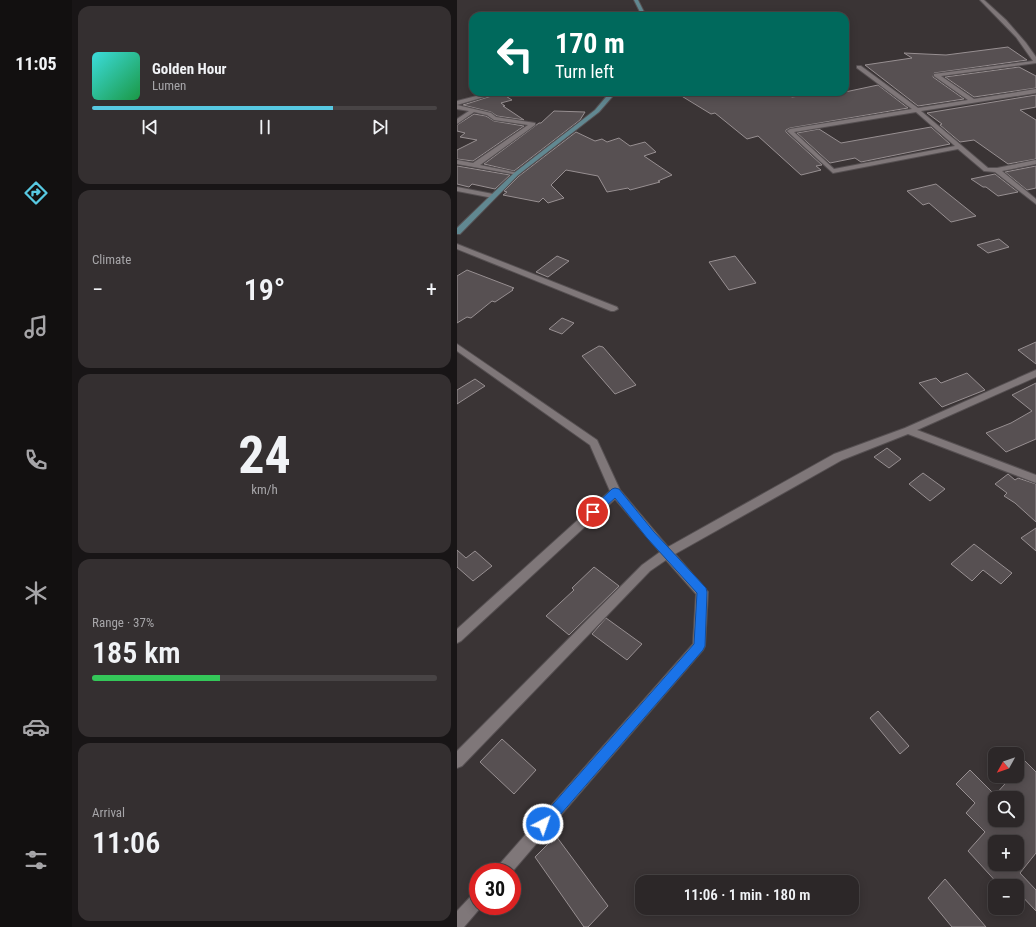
<!DOCTYPE html>
<html lang="en">
<head>
<meta charset="utf-8">
<style>
  body { margin:0; font-family:"Roboto Condensed",sans-serif; background:#342f30; color:#f1f3f6; height:100vh; display:flex; flex-direction:column; font-size:15px; white-space:nowrap }
  * { box-sizing:border-box; margin:0 }
  p { font-size:13px; color:#a6a5a8 }
  .icon { flex:none; width:22px; height:22px; fill:none; stroke:currentColor; stroke-width:2; stroke-linecap:round; stroke-linejoin:round }
  .map { position:relative; flex:1; overflow:hidden }
  .side { display:flex; flex-direction:column; gap:6px; padding:6px; background:#181516; width:385px }
  .side>* { flex:none }
  .guide { position:absolute; left:12px; top:12px; width:380px; height:84px; border-radius:12px; box-shadow:0 2px 10px #0003,0 0 0 1px #484445; background:#00695c; color:#fff; overflow:hidden }
  .needle { width:26px; rotate:230deg }
  .tools { position:absolute; left:531px; top:747px; display:grid; gap:8px }
  .tools a { display:grid; place-items:center; width:36px; height:36px; border-radius:8px; background:#2c2728; box-shadow:0 2px 10px #0003,0 0 0 1px #484445; font-size:20px }
  .speed { position:absolute; left:12px; top:863px; display:flex; gap:8px; font-size:20px; font-weight:700; text-align:center }
  .speed>* { display:grid; place-content:center; width:52px; height:52px; border-radius:50%; background:#2c2728; box-shadow:0 2px 10px #0003,0 0 0 1px #484445; line-height:1 }
  .speed .limit { border:6px solid #d22; background:#fff; color:#111 }
  .pin { position:absolute; display:grid; place-items:center; width:34px; height:34px; color:#fff; margin:-17px; border:2px solid #fff; border-radius:50%; box-shadow:0 1px 4px #0007 }
  .me { position:absolute; width:44px; margin:-22px; rotate:41deg; stroke-linejoin:round; filter:drop-shadow(0 0 3px #0008) }
  .turn { display:flex; align-items:center; gap:14px; height:84px; padding:0 20px; font-size:18px }
  .turn .icon { width:52px; height:52px; stroke-width:2.5 }
  .turn b { display:block; font-size:28px; line-height:34px }
  .big { font-size:30px; font-weight:600; line-height:1.1 }
  .side .widget { flex:1; display:flex; flex-direction:column; justify-content:center; gap:6px; min-width:0; padding:0 14px; border-radius:12px; background:#342f30 }
  .side .dial { align-items:center; gap:0 }
  .dial b { font-size:52px; line-height:1 }
  .song { display:flex; align-items:center; gap:12px }
  .cover { width:48px; height:48px; border-radius:6px; background:linear-gradient(135deg,hsl(180 70% 55%),hsl(140 70% 35%)) }
  .played { height:4px; border-radius:2px; background:linear-gradient(90deg,#57c9e2 70%,#484445 70%) }
  .keys { display:flex; justify-content:space-around; direction:ltr }
  .heat { display:flex; justify-content:space-between; align-items:center; font-size:22px; direction:ltr }
  .charge { height:6px; border-radius:3px; background:linear-gradient(90deg,#34c759 37%,#484445 0) }
  .trip { position:absolute; left:178px; top:875px; width:224px; height:40px; border-radius:12px; background:#2c2728; box-shadow:0 2px 10px #0003,0 0 0 1px #484445; font-weight:600; line-height:40px; text-align:center }
  main { display:flex; flex:1; min-height:0 }
  .tab-bar { display:flex; flex-direction:column; width:72px; justify-content:space-around; align-items:center; background:#121010; color:#a6a5a8 }
  .tab-bar .icon { width:28px; height:28px }
  .tab-bar .current { color:#57c9e2 }
  .tab-bar b { font-size:18px; color:#f1f3f6 }
  .map>svg:first-child { display:block }
  .building { fill:#575052; stroke:#978f91; fill-rule:evenodd }
  .lines { fill:none; stroke-linecap:round; stroke-linejoin:round }
  .street-casing { stroke:#565052; stroke-width:2 }
  .secondary-casing { stroke:#565052; stroke-width:2 }
  .street { fill:#7f7779; fill-rule:evenodd }
  .secondary { fill:#618891; fill-rule:evenodd }
  .route { fill:#1a73e8; stroke:#114b97 }
</style>
</head>
<body>
<main>
<nav class="tab-bar">
<b>11:05</b>
<svg class="icon current" aria-label="directions" viewBox="0 0 24 24"><path d="M12 3l9 9-9 9-9-9zM9 14v-3h6M13 9l2 2-2 2"/></svg>
<svg class="icon" aria-label="music" viewBox="0 0 24 24"><path d="M9 18V5l10-2v13"/><circle cx="6" cy="18" r="3"/><circle cx="16" cy="16" r="3"/></svg>
<svg class="icon" aria-label="phone" viewBox="0 0 24 24"><path d="M5 4h4l2 5-3 2q2 4 5 5l2-3 5 2v4C11 20 4 13 5 4z"/></svg>
<svg class="icon" aria-label="climate" viewBox="0 0 24 24"><path d="M12 3v18M4 7l16 10M4 17L20 7"/></svg>
<svg class="icon" aria-label="car" viewBox="0 0 24 24"><path d="M5 17H2v-5l4-1 3-4h7l3 4 3 1v5h-3M9 17h6M6 11h13"/><circle cx="7" cy="17" r="2"/><circle cx="17" cy="17" r="2"/></svg>
<svg class="icon" aria-label="filters" viewBox="0 0 24 24"><path d="M4 7h16M4 17h16"/><circle cx="9" cy="7" r="2"/><circle cx="15" cy="17" r="2"/></svg>
</nav>
<section class="side">
<div class="widget">
<div class="song"><i class="cover"></i><div><b>Golden Hour</b><p>Lumen</p></div></div>
<div class="played"></div>
<div class="keys"><svg class="icon" aria-label="previous" viewBox="0 0 24 24"><path d="M18 5L8 12l10 7zM5 5v14"/></svg><svg class="icon" aria-label="pause" viewBox="0 0 24 24"><path d="M8 5v14M16 5v14"/></svg><svg class="icon" aria-label="next" viewBox="0 0 24 24"><path d="M6 5l10 7-10 7zM19 5v14"/></svg></div>
</div>
<div class="widget"><p>Climate</p>
<div class="heat"><a>−</a><b class="big">19°</b><a>+</a></div>
</div>
<div class="widget dial"><b>24</b><p>km/h</p></div>
<div class="widget"><p>Range · 37%</p><b class="big">185 km</b><div class="charge"></div></div>
<div class="widget"><p>Arrival</p><b class="big">11:06</b></div>
</section>
<div class="map">
<svg width="579" height="927" viewBox="0 0 579 927">
  <rect width="100%" height="100%" fill="#3a3435"/>
  <g class="building">
    <polygon points="551,47 570,60 477,73 476,77 507,99 461,106 408,65 455,58 447,53 489,55"/>
    <polygon points="562,67 579,76 579,88 517,97 488,77"/>
    <polygon points="421,85 451,108 333,128 329,130 329,132 365,165 359,166 364,170 344,175 301,136 290,139 258,113 254,114 218,92 327,92 335,97 373,92 388,92"/>
    <polygon points="44,93 55,100 44,103 48,106 46,106 67,120 40,116 34,112 6,105"/>
    <polygon points="579,95 579,107 563,110 579,120 579,159 551,164 517,140 503,142 483,125 485,124 470,113"/>
    <polygon points="97,111 128,112 123,120 57,171 27,164 82,123 84,123"/>
    <polygon points="17,114 29,116 37,121 67,126 16,161 0,159 0,150 20,140 3,137 8,133 0,131 0,125"/>
    <polygon points="474,127 493,144 404,162 398,158 373,163 340,133 362,129 384,143"/>
    <polygon points="119,132 138,141 145,139 150,142 162,138 173,146 188,142 199,152 187,156 215,175 201,181 203,182 173,190 171,188 150,192 141,176 109,170 94,185 107,198 91,203 86,198 82,202 46,195 50,192 47,191 62,176"/>
    <polygon points="0,166 53,175 38,189 15,184 12,187 0,184"/>
    <polygon points="579,166 579,188 570,190 548,172"/>
    <polygon points="538,174 561,192 541,196 529,187 526,187 514,179"/>
    <polygon points="479,184 519,216 494,222 472,203 466,205 450,191"/>
    <polygon points="542,239 552,247 531,253 520,245"/>
    <polygon points="100,256 112,261 91,277 79,272"/>
    <polygon points="278,256 299,283 272,290 252,262"/>
    <polygon points="10,270 57,288 55,289 56,290 38,302 35,301 14,318 10,317 0,323 0,276"/>
    <polygon points="105,318 117,323 105,334 92,329"/>
    <polygon points="579,342 579,364 561,350"/>
    <polygon points="142,346 146,347 179,385 158,394 125,356"/>
    <polygon points="510,373 528,390 485,407 462,383 479,378 484,383"/>
    <polygon points="18,379 28,386 0,404 0,390"/>
    <polygon points="579,383 579,439 549,452 529,433 554,423 575,411 555,395"/>
    <polygon points="430,448 444,459 432,468 417,457"/>
    <polygon points="466,473 488,489 473,501 452,484"/>
    <polygon points="551,474 558,480 561,478 579,484 579,522 558,503 547,496 550,493 538,484"/>
    <polygon points="579,528 579,551 564,538"/>
    <polygon points="517,544 555,573 544,584 526,570 515,581 494,564"/>
    <polygon points="0,550 9,558 18,551 35,566 16,581 0,567"/>
    <polygon points="137,567 162,586 112,635 89,616 117,590 115,588"/>
    <polygon points="149,618 185,644 170,660 135,634"/>
    <polygon points="421,711 452,746 443,754 413,718"/>
    <polygon points="45,739 79,770 57,794 23,762"/>
    <path d="M 568,761 L 579,772 L 579,853 L 563,873 L 579,890 L 579,911 L 560,891 L 560,886 L 543,886 L 511,851 L 528,832 L 509,813 L 518,803 L 499,784 L 513,770 L 538,795 L 555,776 L 560,776 L 560,771 ZM 538,798 L 560,798 L 560,820 L 538,820 ZM 538,842 L 560,842 L 560,864 L 538,864 Z"/>
    <polygon points="99,836 151,906 131,927 127,927 78,857"/>
    <polygon points="488,879 529,927 495,927 471,898"/>
  </g>
  <g class="lines">
    <defs>
      <g id="street">
        <path d="M 523,0 L 527,0 L 549,20 L 569,43 L 579,57 L 579,63 L 484,76 L 517,99 L 579,89 L 579,93 L 464,111 L 531,168 L 540,168 L 579,160 L 579,164 L 545,171 L 579,199 L 579,204 L 538,172 L 527,171 L 501,149 L 376,173 L 330,131 L 333,129 L 455,109 L 400,68 L 400,66 L 404,66 L 461,108 L 511,100 L 477,76 L 477,74 L 576,61 L 559,37 ZM 459,112 L 498,146 L 377,169 L 337,132 Z"/>
        <polygon points="35,92 44,92 0,105 0,101"/>
        <polygon points="0,105 34,113 39,117 78,123 78,125 23,165 61,173 61,175 0,164 0,160 16,163 71,125 37,120 30,115 17,112 0,124 0,119 12,111 0,109"/>
        <polygon points="0,187 36,194 39,196 36,198 0,191"/>
        <polygon points="0,244 160,307 161,309 157,311 154,311 0,249"/>
        <polygon points="0,344 140,440 163,490 211,547 377,454 448,428 579,370 579,377 460,430 579,475 579,483 451,434 385,460 218,554 251,592 248,646 246,650 55,872 37,872 40,867 236,644 239,594 209,560 193,571 5,766 0,768 0,751 185,565 203,552 158,499 4,641 0,643 0,629 153,491 133,445 0,351"/>
        <polygon points="21,891 21,906 25,906 7,927 0,927 0,911 16,894"/>
      </g>
      <g id="secondary">
        <polygon points="177,0 181,0 189,16 185,16"/>
        <polygon points="150,92 156,92 155,97 142,112 61,175 3,234 0,234 0,228 57,173 138,110 149,97"/>
      </g>
    </defs>
    <use href="#street" class="street-casing"/>
    <use href="#secondary" class="secondary-casing"/>
    <use href="#street" class="street"/>
    <use href="#secondary" class="secondary"/>
  </g>
  <polygon class="route" points="158,488 162,489 197,532 249,588 250,592 248,646 246,650 91,829 86,831 82,829 80,824 82,820 237,644 240,593 190,538 158,498 139,515 132,515 131,512 155,489"/>
</svg>
<div class="tools">
<a><svg class="needle" viewBox="-14 -14 28 28"><path d="M0-13l5 13h-10z" fill="#e53935"/><path d="M0 13l5-13h-10z" fill="#a6a5a8"/></svg></a>
<a><svg class="icon" aria-label="search" viewBox="0 0 24 24"><circle cx="10" cy="10" r="6"/><path d="M15 15l6 6"/></svg></a>
<a>+</a>
<a>−</a>
</div>
<div class="speed"><div class="limit">30</div></div>
<div class="pin" style="left:136px;top:512px;background:#d93025"><svg class="icon" aria-label="arrive" viewBox="0 0 24 24"><path d="M6 21V4h12l-3 4 3 4H6"/></svg></div>
<svg class="me" style="left:86px;top:824px" viewBox="-20 -20 40 40"><circle r="17" fill="#1a73e8" stroke="#fff" stroke-width="3"/><path d="M0-11L8 9 0 5-8 9z" fill="#fff"/></svg>
<div class="trip">11:06 · 1 min · 180 m</div>
<div class="guide">
<div class="turn"><svg class="icon" aria-label="left" viewBox="0 0 24 24"><path d="M17 20v-9H6M10 6l-5 5 5 5"/></svg><div><b>170 m</b>Turn left</div></div>
</div>
</div>
</main>
</body>
</html>
